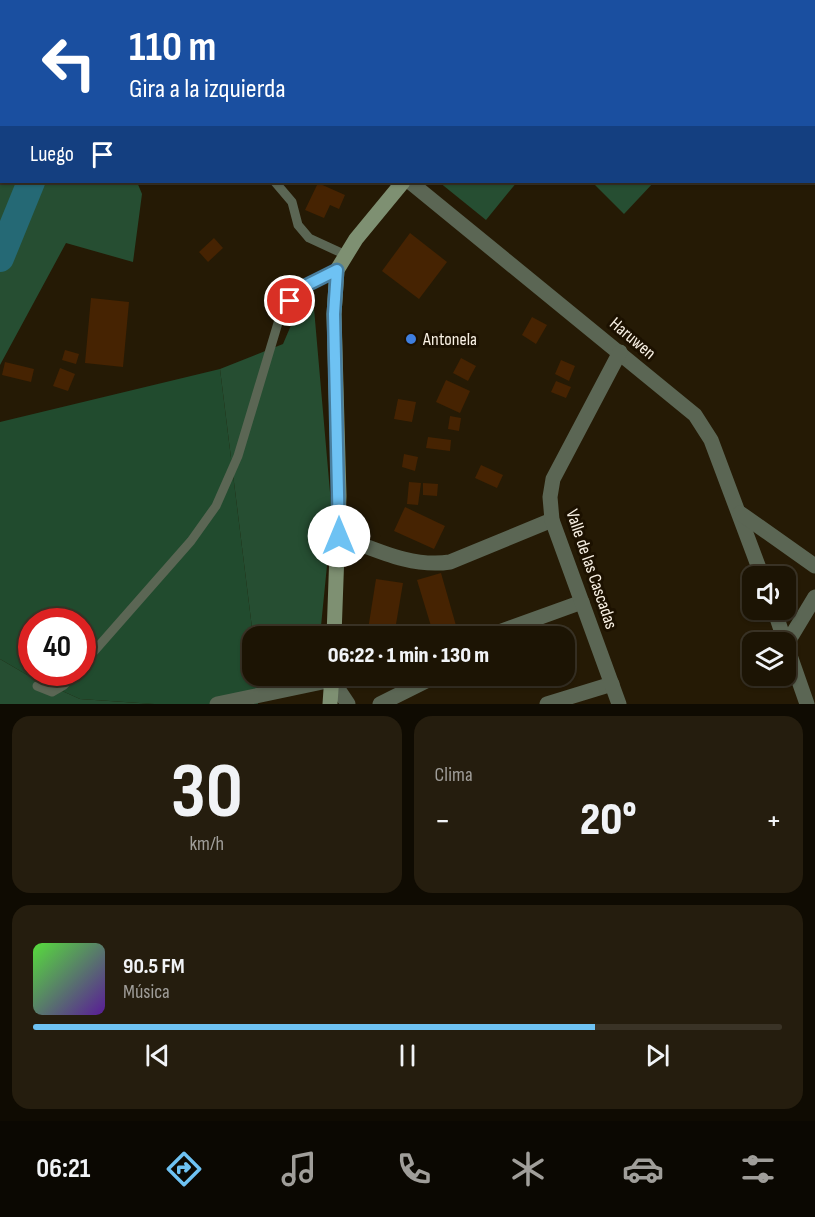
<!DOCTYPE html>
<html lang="es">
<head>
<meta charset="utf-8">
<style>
  body { margin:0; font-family:"Sofia Sans Condensed",sans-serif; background:#251d0e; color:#f1f3f6; height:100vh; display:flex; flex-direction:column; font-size:22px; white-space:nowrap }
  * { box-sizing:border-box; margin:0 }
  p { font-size:20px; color:#a09e9a }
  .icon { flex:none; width:33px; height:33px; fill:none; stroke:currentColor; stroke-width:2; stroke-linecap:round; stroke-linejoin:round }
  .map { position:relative; height:704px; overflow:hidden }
  .sheet { display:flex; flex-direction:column; gap:12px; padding:12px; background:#0f0b02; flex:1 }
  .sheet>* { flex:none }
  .hud { position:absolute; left:0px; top:0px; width:816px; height:183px; box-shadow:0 2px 4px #0004,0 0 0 2px #3a3326; background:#1a4fa0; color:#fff; overflow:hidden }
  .controls { position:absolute; left:742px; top:566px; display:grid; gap:12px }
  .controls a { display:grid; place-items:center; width:54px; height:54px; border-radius:12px; background:#1c1404; box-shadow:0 2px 4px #0004,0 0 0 2px #3a3326; font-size:30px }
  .speed { position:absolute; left:18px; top:608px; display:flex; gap:12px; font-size:30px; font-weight:700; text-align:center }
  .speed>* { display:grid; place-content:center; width:78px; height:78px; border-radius:50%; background:#1c1404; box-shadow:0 2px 4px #0004,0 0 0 2px #3a3326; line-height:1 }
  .speed .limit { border:9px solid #d22; background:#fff; color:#111 }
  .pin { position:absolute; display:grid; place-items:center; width:51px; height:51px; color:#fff; margin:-26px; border:3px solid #fff; border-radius:50%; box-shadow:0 2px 6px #0007 }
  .me { position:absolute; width:66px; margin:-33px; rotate:0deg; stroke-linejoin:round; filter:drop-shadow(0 0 4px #0008) }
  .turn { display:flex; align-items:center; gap:21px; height:126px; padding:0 30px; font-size:27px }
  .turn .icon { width:78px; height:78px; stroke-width:2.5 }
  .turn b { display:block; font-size:42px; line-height:51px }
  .then { display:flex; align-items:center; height:57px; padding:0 30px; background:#0003; gap:12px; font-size:22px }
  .big { font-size:45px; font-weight:800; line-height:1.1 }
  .sheet .widget { flex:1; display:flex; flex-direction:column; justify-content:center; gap:9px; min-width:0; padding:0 21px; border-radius:18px; background:#251d0e }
  .sheet .dial { align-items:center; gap:0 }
  .dial b { font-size:78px; line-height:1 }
  .song { display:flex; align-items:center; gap:18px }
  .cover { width:72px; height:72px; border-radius:9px; background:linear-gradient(135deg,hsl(110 70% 55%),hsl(270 70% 35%)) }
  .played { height:6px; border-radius:3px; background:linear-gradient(90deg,#6ec2f3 75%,#3a3326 75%) }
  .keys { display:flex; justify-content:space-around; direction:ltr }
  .heat { display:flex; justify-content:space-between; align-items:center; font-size:33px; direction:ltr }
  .sheet .tiles { flex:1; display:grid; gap:12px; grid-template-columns:1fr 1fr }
  .widget:last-child { grid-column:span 2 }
  .trip { position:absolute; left:242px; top:626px; width:333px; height:60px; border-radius:18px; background:#1c1404; box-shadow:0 2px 4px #0004,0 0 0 2px #3a3326; font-weight:800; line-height:60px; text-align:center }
  .menu { display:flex; height:96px; justify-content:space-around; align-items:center; background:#0b0802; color:#a09e9a }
  .menu .icon { width:42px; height:42px }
  .menu .selected { color:#6ec2f3 }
  .menu b { font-size:27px; color:#f1f3f6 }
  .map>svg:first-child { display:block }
  .green { fill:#264e32 }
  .forest { fill:#214b2e; fill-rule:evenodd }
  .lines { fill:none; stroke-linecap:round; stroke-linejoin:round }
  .river { stroke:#256975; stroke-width:28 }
  .building { fill:#462302 }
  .lane { stroke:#5b6654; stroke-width:9 }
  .street { stroke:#5b6654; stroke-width:15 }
  .secondary { stroke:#7e9072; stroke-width:15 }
  .route-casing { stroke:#487e9e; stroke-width:15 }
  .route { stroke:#6ec2f3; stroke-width:10 }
  .shop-dot { fill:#3f7fe0; stroke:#1c1100; stroke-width:2 }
  .labels { text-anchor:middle; stroke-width:6; stroke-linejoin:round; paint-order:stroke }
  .street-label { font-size:18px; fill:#f9f1e4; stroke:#1c1100 }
  .poi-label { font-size:18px; fill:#f9f1e4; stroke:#1c1100; text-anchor:start }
</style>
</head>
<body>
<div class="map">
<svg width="815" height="704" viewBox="0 0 815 704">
  <rect width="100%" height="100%" fill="#251a05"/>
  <g class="green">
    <polygon points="0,0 285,0 2,2 2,182 137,182 142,194 133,262 66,243 0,365"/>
    <polygon points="439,182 517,182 486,220"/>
    <polygon points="592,182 654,182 624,214"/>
    <polygon points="313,297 332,515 320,636 253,636 220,369 283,344 298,309"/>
    <polygon points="0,659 29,676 80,699 154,704 0,704"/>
  </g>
  <path class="forest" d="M 220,369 L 253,636 L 252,675 L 256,675 L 258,704 L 154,704 L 80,699 L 29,676 L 0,659 L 0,422 ZM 32,621 L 82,621 L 82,672 L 32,672 Z"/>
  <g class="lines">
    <g class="river">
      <polyline points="43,2 44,0"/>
      <polyline points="0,258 31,182"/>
    </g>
  </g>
  <g class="building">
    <polygon points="318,183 345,195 339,209 330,205 324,218 305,210"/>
    <polygon points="410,233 447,262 419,299 382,271"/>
    <polygon points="214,238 223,248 208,262 199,252"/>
    <polygon points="91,298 129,302 123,367 85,363"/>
    <polygon points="532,317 547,325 536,344 522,335"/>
    <polygon points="65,350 79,354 76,364 62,360"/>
    <polygon points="461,358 476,366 468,381 453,373"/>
    <polygon points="561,360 575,366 569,381 555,374"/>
    <polygon points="5,362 34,369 31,382 2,375"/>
    <polygon points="60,368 75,374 68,391 53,386"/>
    <polygon points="446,380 470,391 460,413 436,402"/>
    <polygon points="556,381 571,387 566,398 551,392"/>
    <polygon points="398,399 416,402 412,422 394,419"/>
    <polygon points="450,416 461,418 459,431 448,429"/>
    <polygon points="428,437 451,440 450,451 426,448"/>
    <polygon points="404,454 418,457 415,471 402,467"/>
    <polygon points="481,465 503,475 497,488 475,478"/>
    <polygon points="409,482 421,483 418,505 407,504"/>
    <polygon points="423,483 438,484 437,496 423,495"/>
    <polygon points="405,507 445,526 434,549 394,531"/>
    <polygon points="441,573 459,636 434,636 417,580"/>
    <polygon points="376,579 403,583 394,636 367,636"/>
    <polygon points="361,675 388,675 387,683 361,679"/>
  </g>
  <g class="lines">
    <g class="lane">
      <polyline points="275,182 292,202 298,225 309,238 346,255"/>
      <polyline points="82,665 191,541 216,506 238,456 281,313 299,289 337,270"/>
      <polyline points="37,686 52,692 64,685 76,672"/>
    </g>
    <g class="street">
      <polyline points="428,0 428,2"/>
      <polyline points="410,182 695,415 711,440 762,576"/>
      <polyline points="740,513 815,566"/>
      <path d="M 339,536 C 375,549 411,568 450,562 L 552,520"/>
      <polyline points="774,609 785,642"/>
      <polyline points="488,636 582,602"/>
      <polyline points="786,644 807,704"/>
      <polyline points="786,645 815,597"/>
      <polyline points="217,704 332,680 348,704"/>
      <polyline points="380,704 430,679"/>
      <polyline points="547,704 612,684"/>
      <polyline points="619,704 552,520 550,497 553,479 620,352"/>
    </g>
    <g class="secondary">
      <polyline points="569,2 571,0"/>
      <polyline points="334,636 339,496 334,314 337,270 356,239 403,182"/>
      <polyline points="330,704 332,675"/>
    </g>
  </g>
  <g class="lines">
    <defs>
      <polyline id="route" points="290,301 299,289 337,270 334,314 339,536"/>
    </defs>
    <use href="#route" class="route-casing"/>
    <use href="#route" class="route"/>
  </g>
  <circle class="shop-dot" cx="411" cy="339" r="6"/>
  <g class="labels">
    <g class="street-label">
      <text transform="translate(633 338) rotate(40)" y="6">Haruwen</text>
      <text transform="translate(592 569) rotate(71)" y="6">Valle de las Cascadas</text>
    </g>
    <g class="poi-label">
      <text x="423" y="345">Antonela</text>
    </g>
  </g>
</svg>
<div class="controls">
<a><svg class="icon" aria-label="sound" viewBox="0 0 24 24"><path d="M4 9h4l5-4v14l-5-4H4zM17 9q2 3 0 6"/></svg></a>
<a><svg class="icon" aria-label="layers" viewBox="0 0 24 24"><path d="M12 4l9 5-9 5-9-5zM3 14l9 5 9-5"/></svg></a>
</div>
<div class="speed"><div class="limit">40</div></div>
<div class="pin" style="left:290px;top:301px;background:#d93025"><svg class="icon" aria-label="arrive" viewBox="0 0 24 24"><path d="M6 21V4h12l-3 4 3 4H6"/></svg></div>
<svg class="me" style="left:339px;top:536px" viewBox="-20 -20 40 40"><circle r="19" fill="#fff"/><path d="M0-13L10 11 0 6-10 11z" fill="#6ec2f3"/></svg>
<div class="trip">06:22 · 1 min · 130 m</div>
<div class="hud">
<div class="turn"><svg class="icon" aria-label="left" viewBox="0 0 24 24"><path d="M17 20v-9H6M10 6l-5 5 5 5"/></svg><div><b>110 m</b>Gira a la izquierda</div></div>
<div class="then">Luego<svg class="icon" aria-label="arrive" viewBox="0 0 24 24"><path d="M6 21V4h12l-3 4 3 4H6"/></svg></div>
</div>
</div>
<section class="sheet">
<div class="tiles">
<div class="widget dial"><b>30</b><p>km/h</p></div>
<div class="widget"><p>Clima</p>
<div class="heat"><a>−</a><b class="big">20°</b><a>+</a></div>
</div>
<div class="widget">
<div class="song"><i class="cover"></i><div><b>90.5 FM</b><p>Música</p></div></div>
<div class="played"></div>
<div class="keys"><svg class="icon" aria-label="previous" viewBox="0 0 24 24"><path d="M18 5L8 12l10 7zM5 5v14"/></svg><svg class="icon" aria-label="pause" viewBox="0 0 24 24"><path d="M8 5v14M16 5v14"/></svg><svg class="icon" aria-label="next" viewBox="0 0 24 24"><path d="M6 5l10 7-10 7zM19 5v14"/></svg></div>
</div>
</div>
</section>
<nav class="menu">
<b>06:21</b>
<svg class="icon selected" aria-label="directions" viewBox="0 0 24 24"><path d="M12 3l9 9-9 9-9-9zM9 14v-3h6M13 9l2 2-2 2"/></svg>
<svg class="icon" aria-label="music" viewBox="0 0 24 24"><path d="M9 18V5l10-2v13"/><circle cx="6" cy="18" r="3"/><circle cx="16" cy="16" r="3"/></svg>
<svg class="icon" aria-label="phone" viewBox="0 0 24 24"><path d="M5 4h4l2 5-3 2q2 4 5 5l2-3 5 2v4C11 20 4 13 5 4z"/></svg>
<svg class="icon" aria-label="climate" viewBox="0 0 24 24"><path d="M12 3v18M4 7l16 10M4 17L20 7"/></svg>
<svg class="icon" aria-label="car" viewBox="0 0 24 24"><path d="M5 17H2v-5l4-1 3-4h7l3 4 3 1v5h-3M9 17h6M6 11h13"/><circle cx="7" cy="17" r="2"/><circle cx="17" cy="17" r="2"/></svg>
<svg class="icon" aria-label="filters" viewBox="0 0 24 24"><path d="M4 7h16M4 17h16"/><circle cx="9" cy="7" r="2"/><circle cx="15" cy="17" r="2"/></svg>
</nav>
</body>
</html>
